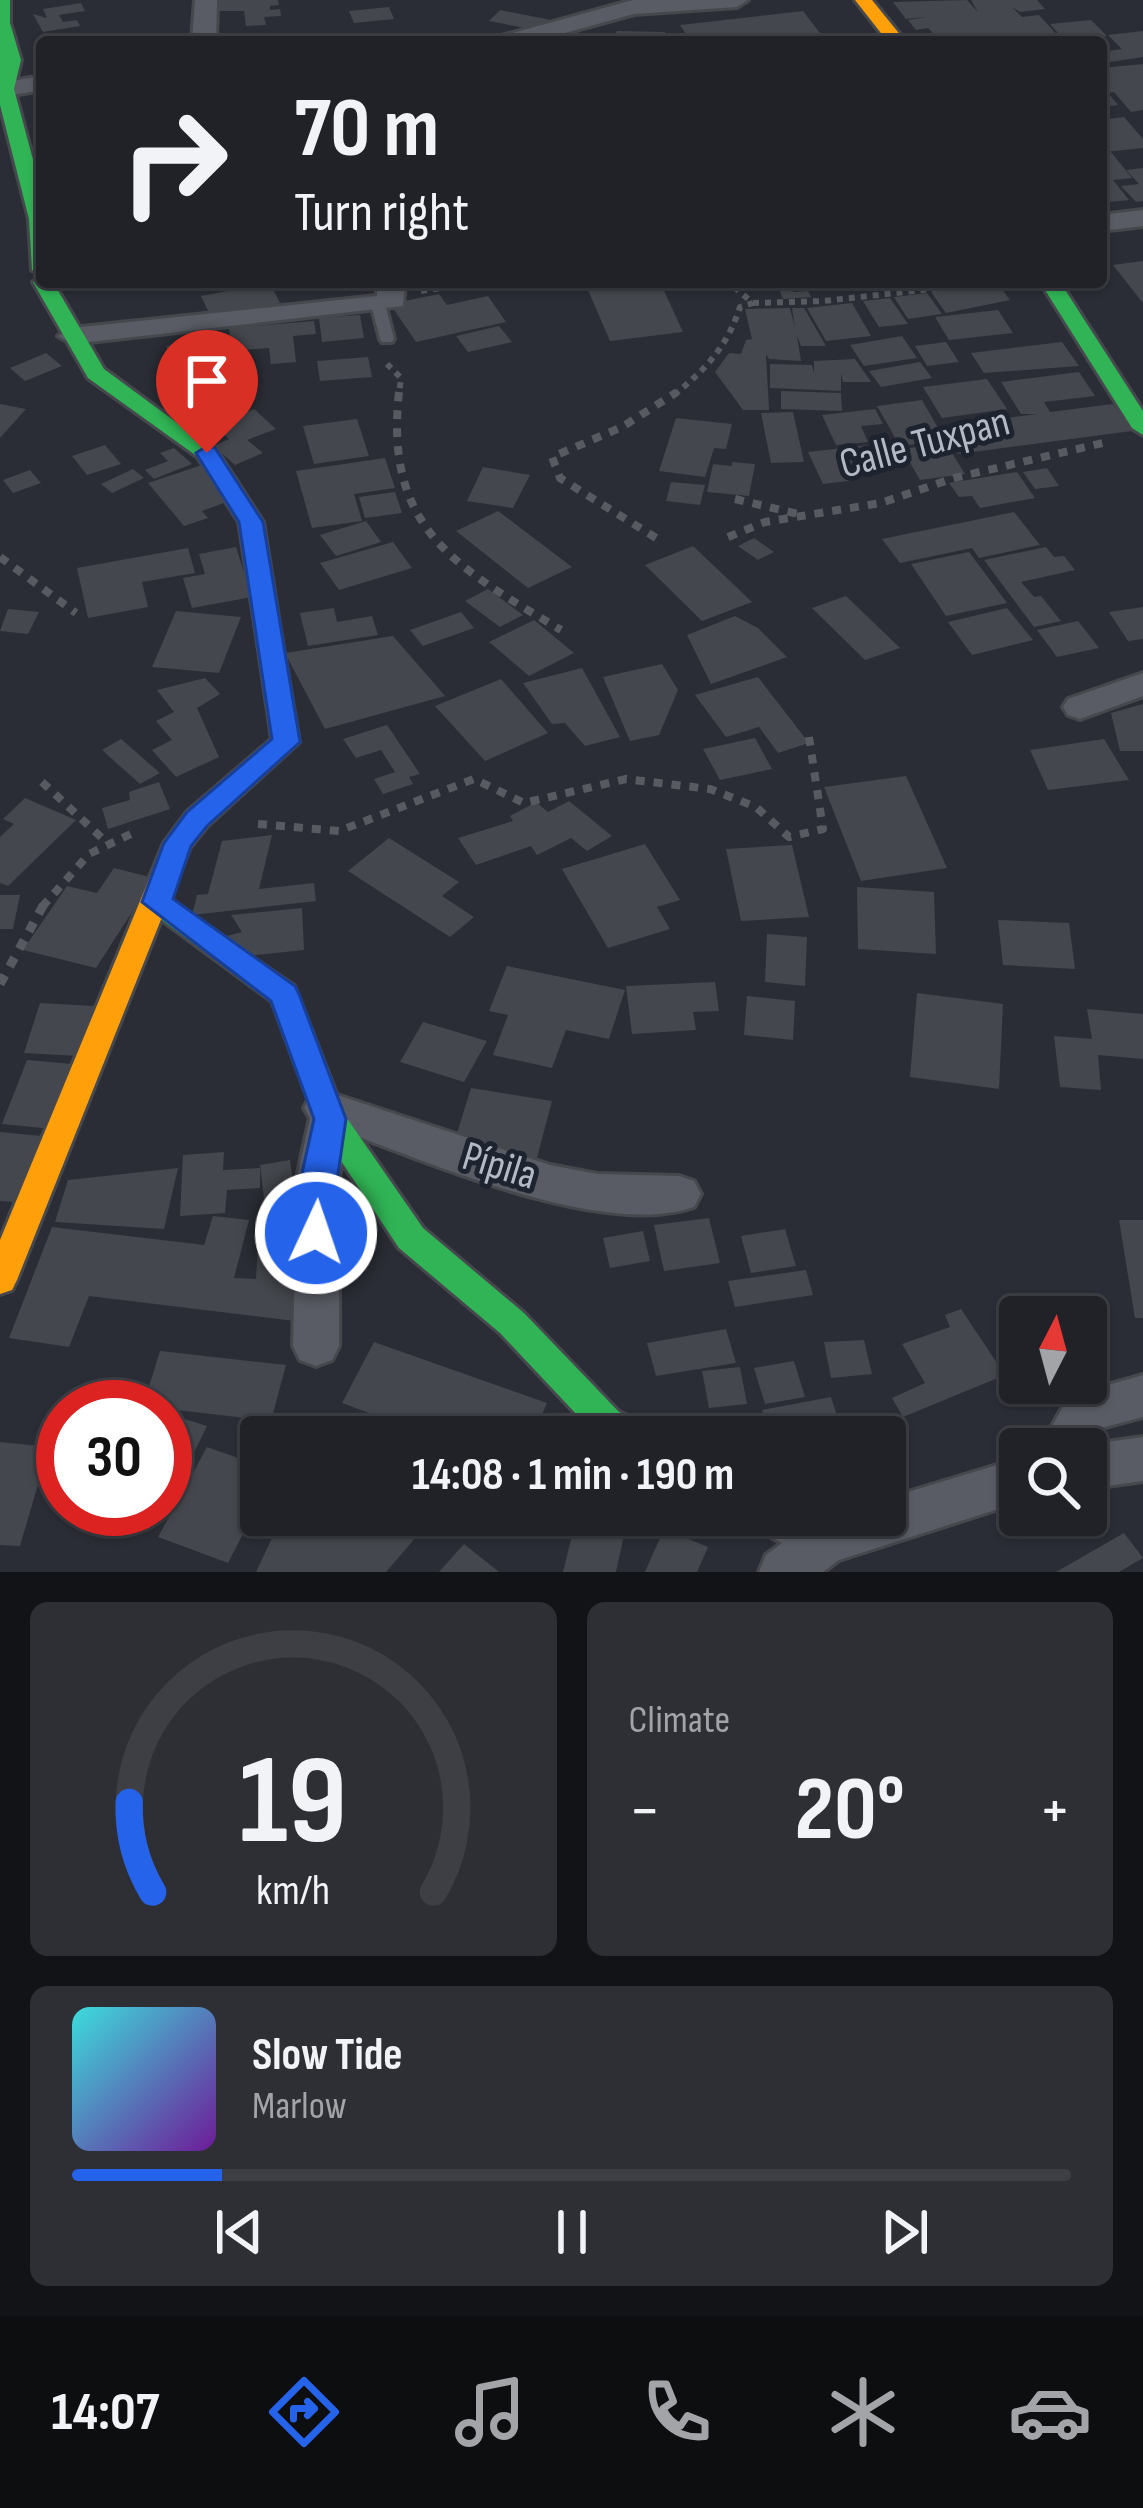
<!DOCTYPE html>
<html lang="en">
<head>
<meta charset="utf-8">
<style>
  body { margin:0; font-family:"Sofia Sans Condensed",sans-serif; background:#2d2f34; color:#f1f3f6; height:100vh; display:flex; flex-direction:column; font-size:45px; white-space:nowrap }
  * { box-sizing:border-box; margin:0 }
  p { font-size:39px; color:#a2a4a8 }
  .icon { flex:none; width:66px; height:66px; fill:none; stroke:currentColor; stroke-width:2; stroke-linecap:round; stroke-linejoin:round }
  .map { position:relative; height:1572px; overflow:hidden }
  .details { display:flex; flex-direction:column; gap:30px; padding:30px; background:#121316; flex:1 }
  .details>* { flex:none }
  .hud { position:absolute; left:36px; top:36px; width:1071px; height:252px; border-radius:12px; box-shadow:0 3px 9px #0004,0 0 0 3px #3d3f45; background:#202228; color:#f1f3f6; overflow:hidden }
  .needle { width:78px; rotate:6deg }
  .buttons { position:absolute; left:999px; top:1296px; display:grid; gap:24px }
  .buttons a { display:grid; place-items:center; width:108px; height:108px; border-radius:12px; background:#202228; box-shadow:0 3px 9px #0004,0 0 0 3px #3d3f45; font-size:60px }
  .speed { position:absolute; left:36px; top:1380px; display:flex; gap:24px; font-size:60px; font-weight:700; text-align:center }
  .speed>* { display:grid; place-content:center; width:156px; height:156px; border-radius:50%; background:#202228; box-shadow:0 3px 9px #0004,0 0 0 3px #3d3f45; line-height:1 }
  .speed .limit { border:18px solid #d22; background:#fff; color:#111 }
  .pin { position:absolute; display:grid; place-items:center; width:102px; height:102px; color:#fff; margin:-123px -51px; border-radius:50% 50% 50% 0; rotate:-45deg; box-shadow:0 0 12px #0007 }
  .pin .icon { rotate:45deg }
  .me { position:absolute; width:132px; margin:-66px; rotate:3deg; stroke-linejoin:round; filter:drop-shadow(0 0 9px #0008) }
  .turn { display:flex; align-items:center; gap:42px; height:252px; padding:0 60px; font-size:54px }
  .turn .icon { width:156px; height:156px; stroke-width:2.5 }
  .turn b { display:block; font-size:84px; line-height:102px }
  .big { font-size:90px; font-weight:700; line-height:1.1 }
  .details .card { flex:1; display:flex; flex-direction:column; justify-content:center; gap:18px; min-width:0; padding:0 42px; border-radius:18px; background:#2d2f34 }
  .details .dial { align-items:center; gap:0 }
  .dial svg { height:312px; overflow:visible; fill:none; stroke:#3d3f45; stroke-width:7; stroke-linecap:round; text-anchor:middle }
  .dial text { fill:#f1f3f6; stroke:none }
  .song { display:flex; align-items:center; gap:36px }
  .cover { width:144px; height:144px; border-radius:18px; background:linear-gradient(135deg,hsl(180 70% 55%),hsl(280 70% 35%)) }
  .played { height:12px; border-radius:6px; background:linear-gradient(90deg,#2563eb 15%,#3d3f45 15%) }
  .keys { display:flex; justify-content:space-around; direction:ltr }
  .heat { display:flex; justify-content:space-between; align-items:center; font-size:66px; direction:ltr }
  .details .tiles { flex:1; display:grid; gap:30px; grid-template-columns:1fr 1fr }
  .card:last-child { grid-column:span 2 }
  .trip { position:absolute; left:240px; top:1416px; width:666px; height:120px; border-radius:12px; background:#202228; box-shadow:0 3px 9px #0004,0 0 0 3px #3d3f45; font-weight:700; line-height:120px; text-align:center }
  .tabs { display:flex; height:192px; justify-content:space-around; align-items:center; background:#0d0e10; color:#a2a4a8 }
  .tabs .icon { width:84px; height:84px }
  .tabs .on { color:#2563eb }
  .tabs b { font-size:54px; color:#f1f3f6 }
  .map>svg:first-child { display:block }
  .building { fill:#44474d }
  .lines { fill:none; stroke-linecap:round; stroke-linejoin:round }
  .lane-casing { stroke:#46484e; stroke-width:6 }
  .street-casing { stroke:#46484e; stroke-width:6 }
  .fast-casing { stroke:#46484e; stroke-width:6 }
  .slow-casing { stroke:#46484e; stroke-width:6 }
  .path-far2 { stroke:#575b61; stroke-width:6; stroke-dasharray:6 6; stroke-linecap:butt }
  .path-far1 { stroke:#575b61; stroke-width:8; stroke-dasharray:9 9; stroke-linecap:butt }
  .path { stroke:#575b61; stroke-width:9; stroke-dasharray:10 10; stroke-linecap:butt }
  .lane { fill:#595c64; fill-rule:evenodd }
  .street { fill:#595c64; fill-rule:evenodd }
  .fast { fill:#30b455; fill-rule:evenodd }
  .slow { fill:#ff9f0a; fill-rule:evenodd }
  .route { fill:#2563eb; stroke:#184099; stroke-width:3 }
  .labels { text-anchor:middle; stroke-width:10; stroke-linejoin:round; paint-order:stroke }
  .street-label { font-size:42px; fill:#b4b9c6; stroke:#1d232f }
</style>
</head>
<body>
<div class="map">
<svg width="1143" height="1572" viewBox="0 0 1143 1572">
  <rect width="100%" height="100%" fill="#2a2d35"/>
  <g class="building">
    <polygon points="216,0 278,0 279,5 270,6 270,10 280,9 281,16 264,17 266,25 246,26 244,11 218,11"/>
    <polygon points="967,0 978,12 971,0 1037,0 1045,9 1020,12 1012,7 1022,17 1039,15 1064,42 988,42 980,33 922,40 919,36 934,34 928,28 916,30 908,20 925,17 906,19 893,2"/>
    <polygon points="81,3 85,11 59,15 63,22 77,20 80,26 43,32 33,14 47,18 43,9"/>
    <polygon points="389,7 394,19 354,23 349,11"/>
    <polygon points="500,10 551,20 541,31 489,21"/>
    <polygon points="803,11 823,37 691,42 680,25"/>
    <polygon points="1091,20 1107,36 1065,41 1050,24"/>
    <polygon points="617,31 665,32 665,42 610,42"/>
    <polygon points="1143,31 1143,57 1110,62 1101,52 1122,49 1108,35"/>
    <polygon points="1143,64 1143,110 1131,112 1114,92 1108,93 1118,105 1101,107 1101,68"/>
    <polygon points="1124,117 1143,139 1143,148 1106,152 1101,146 1101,120"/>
    <polygon points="1111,152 1132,178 1113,180 1129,200 1109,202 1101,192 1101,153"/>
    <polygon points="1143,168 1143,201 1136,202 1121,186 1139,184 1126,170"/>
    <polygon points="1143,261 1143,303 1113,265"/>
    <polygon points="660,282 683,332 610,341 585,283"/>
    <polygon points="776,282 789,282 793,292 808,291 811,297 783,299"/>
    <polygon points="270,283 280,303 211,317 201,296"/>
    <polygon points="997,283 1010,300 946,313 931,292"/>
    <polygon points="927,293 942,314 908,319 894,297"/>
    <polygon points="439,294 447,305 488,296 506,322 416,342 390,304"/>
    <polygon points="890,298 908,324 879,327 863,301"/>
    <polygon points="852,303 871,336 826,341 807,308"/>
    <polygon points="790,308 795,328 792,308 804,308 826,346 801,346 797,336 801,361 769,359 766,354 769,410 743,410 715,372 729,353 741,354 746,340 752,339 745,309"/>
    <polygon points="998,310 1013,333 949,340 935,317"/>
    <polygon points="360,315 364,338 322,342 319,318"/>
    <polygon points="314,321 316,334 293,336 296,362 271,364 269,348 231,351 229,328"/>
    <polygon points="499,326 512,342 468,352 456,336"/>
    <polygon points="902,336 917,358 864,366 850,345"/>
    <polygon points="205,340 212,358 173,365 166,346"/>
    <polygon points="946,342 959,362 927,366 915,346"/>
    <polygon points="1062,342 1079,366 984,373 971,353"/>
    <polygon points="46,353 62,366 25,381 10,368"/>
    <polygon points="368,357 372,377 320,381 317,361"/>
    <polygon points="855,359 871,382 843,382 841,373 841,391 770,388 770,364 812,365 814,373 814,361"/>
    <polygon points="920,362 932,378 881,387 869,371"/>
    <polygon points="1079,372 1095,396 1044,402 1050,412 1113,404 1132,431 958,454 941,426 1037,414 1021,414 1001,382"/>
    <polygon points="987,379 1007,409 942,418 923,387"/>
    <polygon points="781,391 841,393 842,411 781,409"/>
    <polygon points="922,400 945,440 900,446 877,406"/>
    <polygon points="0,404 26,409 0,438"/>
    <polygon points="254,409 276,429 247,440 263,453 235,465 213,446 229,439 213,425"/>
    <polygon points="875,409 883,424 861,426 868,442 836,445 822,415"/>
    <polygon points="793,412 804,462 771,463 761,413"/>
    <polygon points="676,418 732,424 726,449 714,448 705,477 659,471"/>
    <polygon points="357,419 369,456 314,464 303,426"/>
    <polygon points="887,443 895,460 849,466 856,480 823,484 808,452"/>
    <polygon points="946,443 965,474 920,480 902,449"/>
    <polygon points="105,445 121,464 87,475 72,456"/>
    <polygon points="174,448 192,464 154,479 145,470 168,461 160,453"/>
    <polygon points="385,458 395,488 354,494 362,521 312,528 296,471"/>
    <polygon points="732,462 755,464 749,496 707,492 713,464 732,466"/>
    <polygon points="202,465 232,500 202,511 208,518 184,526 148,483"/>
    <polygon points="483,467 530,475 513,508 467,501"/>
    <polygon points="1047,468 1059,486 1035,489 1023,472"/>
    <polygon points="133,469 144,478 112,493 101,484"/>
    <polygon points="30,470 41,483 13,493 3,480"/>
    <polygon points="1017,472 1035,498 980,508 972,496 959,497 949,483"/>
    <polygon points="671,482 705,485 700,505 666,501"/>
    <polygon points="395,492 402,513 365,518 359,497"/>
    <polygon points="498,511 572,567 528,588 456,531"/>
    <polygon points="1014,512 1040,545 979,558 972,548 900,563 882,539"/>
    <polygon points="366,521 381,542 336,556 320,535"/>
    <polygon points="754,538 774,552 758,560 738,546"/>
    <polygon points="393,542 412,568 339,590 320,563"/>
    <polygon points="693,546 752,602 702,621 645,565"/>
    <polygon points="236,547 252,597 192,608 183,578 205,574 199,554"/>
    <polygon points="1046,547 1054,557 1064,556 1075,570 1021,582 1034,597 1041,596 1061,621 1034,627 984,560"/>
    <polygon points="188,548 195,573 142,582 148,607 88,618 77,568"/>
    <polygon points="969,552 1007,603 946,616 911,564"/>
    <polygon points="488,589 523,615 500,627 465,601"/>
    <polygon points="846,596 900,648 865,660 812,608"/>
    <polygon points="1143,607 1143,639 1128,641 1109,612"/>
    <polygon points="334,608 337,622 372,616 378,635 308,646 300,613"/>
    <polygon points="1007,608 1033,640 972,655 948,622"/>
    <polygon points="8,609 39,612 28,634 0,631"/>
    <polygon points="176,611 241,617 219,673 152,667"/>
    <polygon points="461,612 474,628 423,646 410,630"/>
    <polygon points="735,616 758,628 787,657 711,684 687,635"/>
    <polygon points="534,620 574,653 529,676 489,642"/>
    <polygon points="1078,621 1099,648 1057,657 1037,630"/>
    <polygon points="393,636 445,696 325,729 285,653"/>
    <polygon points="662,664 678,690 659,735 630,741 603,677"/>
    <polygon points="582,668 620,737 585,746 565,723 552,724 523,683"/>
    <polygon points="758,677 809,743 778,753 759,727 726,737 695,695"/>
    <polygon points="205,678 220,694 197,708 219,757 176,777 152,750 172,740 156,721 174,712 157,690"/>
    <polygon points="501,679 548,733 485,761 435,706"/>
    <polygon points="1143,704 1143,751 1120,751 1111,713"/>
    <polygon points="387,725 420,774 409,777 413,784 383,794 374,779 395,772 381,750 356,758 343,739"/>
    <polygon points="755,738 772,769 720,780 703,749"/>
    <polygon points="121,739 160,773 140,784 102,750"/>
    <polygon points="1104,739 1129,780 1048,790 1030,750"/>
    <polygon points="906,776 947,868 861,881 824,787"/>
    <polygon points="159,782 170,809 108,829 102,808 130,800 129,792"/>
    <polygon points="25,798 76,820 8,886 0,883 0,837 14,824 3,819"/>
    <polygon points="569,801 612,836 587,851 571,838 537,855 531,846 476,865 458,838 513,821 510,816 536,802 548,812"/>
    <polygon points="272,835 259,889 314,883 316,901 192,915 197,895 208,894 222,841"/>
    <polygon points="389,838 459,882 442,896 474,917 450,937 348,871"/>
    <polygon points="645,844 680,900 657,907 670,929 608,948 562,869"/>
    <polygon points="792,845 809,917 741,921 726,849"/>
    <polygon points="114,868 154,878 96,968 23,950 67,886 97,893"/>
    <polygon points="857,887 934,892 936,954 858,949"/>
    <polygon points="0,895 20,895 13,929 0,929"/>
    <polygon points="302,908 304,950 246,956 227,936 242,932 231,915"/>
    <polygon points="998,920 1069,923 1075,969 1003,965"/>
    <polygon points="767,934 807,937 805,986 765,982"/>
    <polygon points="507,966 625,990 609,1039 566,1030 552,1068 493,1055 508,1015 489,1011"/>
    <polygon points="715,982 719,1011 693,1012 696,1030 632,1034 626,986"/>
    <polygon points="917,993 1003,1004 999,1089 910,1077"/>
    <polygon points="747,996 795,1001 793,1040 744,1035"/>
    <polygon points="40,1003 94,1006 78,1056 24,1053"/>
    <polygon points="1087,1009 1143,1014 1143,1059 1098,1055 1101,1090 1060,1087 1054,1036 1092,1039"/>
    <polygon points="423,1022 487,1041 464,1082 400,1062"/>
    <polygon points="27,1060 84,1065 62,1130 2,1124"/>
    <polygon points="471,1088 552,1101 537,1158 454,1143"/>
    <polygon points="0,1132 51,1137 28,1203 0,1201"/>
    <polygon points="224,1152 223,1170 260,1168 260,1188 227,1190 225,1213 180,1216 183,1155"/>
    <polygon points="290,1160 296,1202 265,1207 260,1165"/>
    <polygon points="178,1168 164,1229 55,1222 68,1180"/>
    <polygon points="213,1216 249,1220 234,1278 256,1279 258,1242 294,1242 303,1322 89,1296 69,1347 9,1338 52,1227 204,1245"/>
    <polygon points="709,1218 720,1263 664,1271 654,1225"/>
    <polygon points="1119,1220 1143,1220 1143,1318 1135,1318"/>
    <polygon points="785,1229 796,1266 751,1273 741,1236"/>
    <polygon points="643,1231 650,1261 610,1268 603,1238"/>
    <polygon points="806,1270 813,1295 735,1307 728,1281"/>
    <polygon points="961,1309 1005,1375 903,1417 892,1398 925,1383 902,1344 950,1327 945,1315"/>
    <polygon points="726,1329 736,1363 656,1376 647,1343"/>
    <polygon points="864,1340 872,1374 831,1378 824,1342"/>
    <polygon points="374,1342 547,1403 532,1437 434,1437 342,1403"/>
    <polygon points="160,1351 286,1365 271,1421 143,1406"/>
    <polygon points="794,1361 805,1397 765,1404 754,1368"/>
    <polygon points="740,1367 747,1404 709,1408 702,1371"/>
    <polygon points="831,1397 844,1437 770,1437 762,1410"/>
    <polygon points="165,1413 207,1426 183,1475 165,1469"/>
    <polygon points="326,1419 386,1436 386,1437 318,1437"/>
    <polygon points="0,1442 49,1447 20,1546 0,1545"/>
    <polygon points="207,1447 261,1466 261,1499 228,1563 158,1537"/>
    <polygon points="283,1515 435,1515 386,1572 256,1572"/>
    <polygon points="577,1515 628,1517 616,1572 563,1572"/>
    <polygon points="664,1529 708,1547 697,1572 645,1572"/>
    <polygon points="1124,1533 1143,1558 1119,1572 1056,1572"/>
    <polygon points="464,1544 499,1572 439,1572"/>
  </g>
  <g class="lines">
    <defs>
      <polygon id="lane" points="378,300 385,304 394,339 392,342 382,342 380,339 371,304"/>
      <g id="street">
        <polygon points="195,0 217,0 216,42 192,42"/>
        <polygon points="633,0 748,0 737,7 634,14 532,42 494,42 498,37"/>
        <polygon points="42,76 42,90 0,97 0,83"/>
        <polygon points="1143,210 1143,226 1101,231 1101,215"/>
        <polygon points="377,282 405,282 403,306 72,344 58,336 72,328 377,296"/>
        <polygon points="1143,673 1143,696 1080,719 1068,715 1063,707 1068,699"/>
        <path d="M 325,1091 L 550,1165 L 597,1174 L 679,1176 L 694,1181 L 701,1194 L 694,1207 C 604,1238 436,1165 348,1133 L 339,1178 L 339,1346 L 332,1360 L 316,1366 L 300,1360 L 293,1346 L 297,1178 L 310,1118 L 304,1108 L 310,1096 Z"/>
        <polygon points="1143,1375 1143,1417 1101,1428 1092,1444 1143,1437 1143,1481 1086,1489 1086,1449 1039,1449 1069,1396"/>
        <polygon points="1020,1458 1020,1502 839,1560 823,1572 759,1572 766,1555 782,1543 760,1531 753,1515 885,1515 885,1499"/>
      </g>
      <g id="fast">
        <polygon points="0,0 10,0 10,23 21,60 14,89 42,193 42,276 32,270 29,219 0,105"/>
        <polygon points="42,276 42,282 53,282 104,369 218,453 263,522 280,630 277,636 268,638 256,630 239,522 198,457 88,378 33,282"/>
        <polygon points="1040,282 1060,282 1143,411 1143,435 1132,428"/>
        <polygon points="157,892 294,986 344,1114 423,1228 524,1313 619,1412 647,1426 652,1437 595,1434 500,1333 399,1248 319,1128 272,1001 147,909 143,902 147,895"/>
      </g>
      <g id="slow">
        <polygon points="855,0 872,0 906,42 888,42"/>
        <polygon points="268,622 280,630 299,742 207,826 190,847 17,1280 12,1290 0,1294 0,1240 164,843 187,812 272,739 256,630"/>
      </g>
    </defs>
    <use href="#lane" class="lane-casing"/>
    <use href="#street" class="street-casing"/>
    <use href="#fast" class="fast-casing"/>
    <use href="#slow" class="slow-casing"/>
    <g class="path-far2">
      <polyline points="421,291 483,282"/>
      <polyline points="753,303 824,301 994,282"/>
      <polyline points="387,364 401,378 399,395"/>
      <path d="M 674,395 C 706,369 727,347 740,307 L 753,303 L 728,282"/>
    </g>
    <g class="path-far1">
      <path d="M 399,392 C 384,529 456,567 561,630"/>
      <polyline points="735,499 798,514"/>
      <polyline points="728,537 765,522 881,503 954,478 1107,442"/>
      <polyline points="656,538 560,478 552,457 622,427 677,392"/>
      <polyline points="0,557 76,613"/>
      <polyline points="42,782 103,839"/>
      <polyline points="258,824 339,831 474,779 524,803 626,779 710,789 756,807 789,837 823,829 809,737"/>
      <polyline points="42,907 89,854 137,831"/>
    </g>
    <polyline class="path" points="0,984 44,904"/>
    <use href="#lane" class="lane"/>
    <use href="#street" class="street"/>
    <use href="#fast" class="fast"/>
    <use href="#slow" class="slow"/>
  </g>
  <polygon class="route" points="207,446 215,448 263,522 300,742 207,826 191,846 173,899 295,986 299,994 346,1119 328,1243 316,1247 304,1243 299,1233 301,1178 314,1119 271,1001 142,902 164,843 187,812 272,739 239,522 196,453"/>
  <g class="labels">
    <g class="street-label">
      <text transform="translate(924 441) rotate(-15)" y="15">Calle Tuxpan</text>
      <text transform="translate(500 1164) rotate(17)" y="15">Pípila</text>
    </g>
  </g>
</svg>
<div class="buttons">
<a><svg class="needle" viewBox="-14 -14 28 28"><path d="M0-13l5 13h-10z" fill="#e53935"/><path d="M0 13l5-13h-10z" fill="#a2a4a8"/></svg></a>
<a><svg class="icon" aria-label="search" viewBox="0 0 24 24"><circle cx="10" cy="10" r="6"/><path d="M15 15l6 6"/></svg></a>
</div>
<div class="speed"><div class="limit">30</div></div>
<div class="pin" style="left:207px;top:453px;background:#d93025"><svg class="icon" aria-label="arrive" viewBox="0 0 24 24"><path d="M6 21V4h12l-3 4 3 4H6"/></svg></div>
<svg class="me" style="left:316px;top:1233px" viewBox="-20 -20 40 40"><circle r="17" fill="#2563eb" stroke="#fff" stroke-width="3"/><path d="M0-11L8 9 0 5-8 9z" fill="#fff"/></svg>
<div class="trip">14:08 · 1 min · 190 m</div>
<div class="hud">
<div class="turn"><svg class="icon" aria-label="right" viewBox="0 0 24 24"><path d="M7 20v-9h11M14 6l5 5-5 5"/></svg><div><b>70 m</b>Turn right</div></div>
</div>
</div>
<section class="details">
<div class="tiles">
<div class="card dial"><svg viewBox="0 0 100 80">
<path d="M14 69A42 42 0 1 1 86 69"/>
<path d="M14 69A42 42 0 0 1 8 46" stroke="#2563eb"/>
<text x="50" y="56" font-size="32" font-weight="700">19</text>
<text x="50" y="72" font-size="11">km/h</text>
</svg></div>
<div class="card"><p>Climate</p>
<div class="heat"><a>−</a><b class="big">20°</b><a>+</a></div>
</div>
<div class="card">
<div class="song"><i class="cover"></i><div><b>Slow Tide</b><p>Marlow</p></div></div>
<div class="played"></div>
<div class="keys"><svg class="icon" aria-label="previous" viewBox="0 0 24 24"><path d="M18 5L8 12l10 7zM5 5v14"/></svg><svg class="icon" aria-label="pause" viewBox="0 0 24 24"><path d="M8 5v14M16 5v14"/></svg><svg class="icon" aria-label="next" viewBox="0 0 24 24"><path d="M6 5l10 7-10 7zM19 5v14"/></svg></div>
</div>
</div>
</section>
<nav class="tabs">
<b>14:07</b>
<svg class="icon on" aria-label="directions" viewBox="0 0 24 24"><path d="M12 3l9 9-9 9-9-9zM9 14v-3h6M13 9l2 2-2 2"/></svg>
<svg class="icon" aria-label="music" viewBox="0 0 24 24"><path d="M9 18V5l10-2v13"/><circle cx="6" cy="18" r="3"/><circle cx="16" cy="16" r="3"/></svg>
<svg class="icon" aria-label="phone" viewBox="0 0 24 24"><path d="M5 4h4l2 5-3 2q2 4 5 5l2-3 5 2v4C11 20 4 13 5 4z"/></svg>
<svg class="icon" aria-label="climate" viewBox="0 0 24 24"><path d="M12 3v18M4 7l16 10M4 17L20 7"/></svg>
<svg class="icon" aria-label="car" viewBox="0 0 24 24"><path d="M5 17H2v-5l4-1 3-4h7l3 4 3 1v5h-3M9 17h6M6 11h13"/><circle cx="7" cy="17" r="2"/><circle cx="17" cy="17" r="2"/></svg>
</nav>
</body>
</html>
